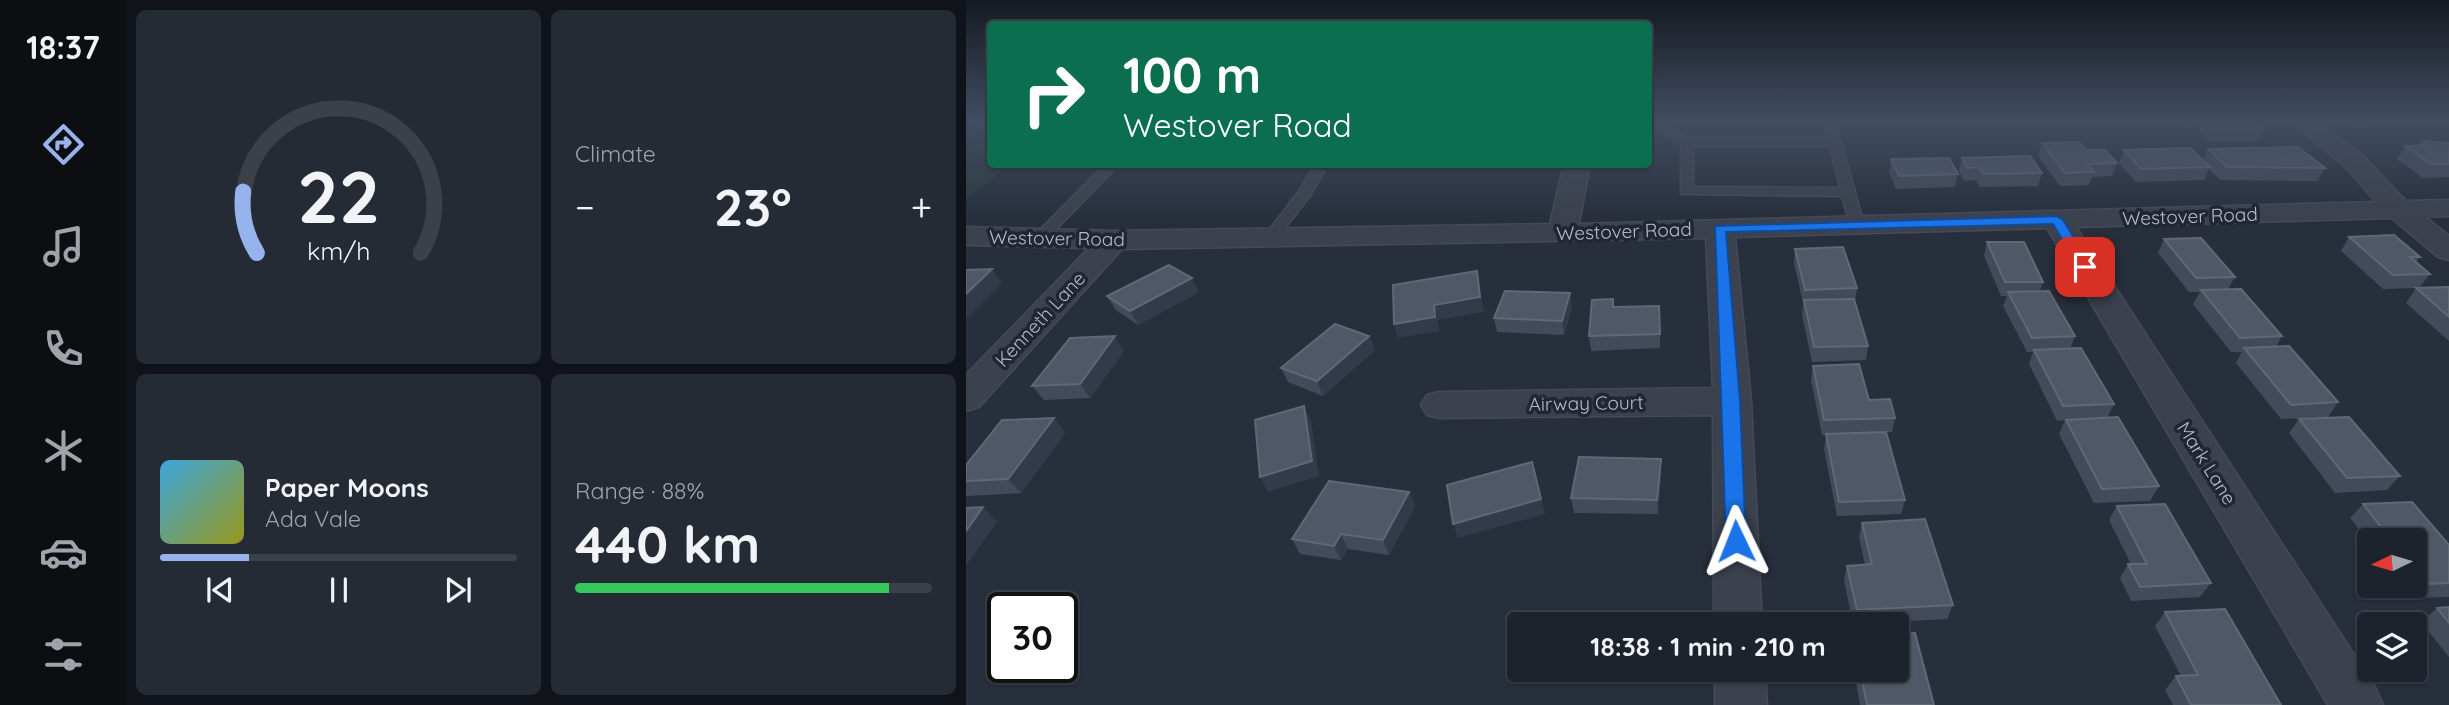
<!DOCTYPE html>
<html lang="en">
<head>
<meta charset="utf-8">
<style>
  body { margin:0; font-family:Quicksand,sans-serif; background:#252b35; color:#f1f3f6; height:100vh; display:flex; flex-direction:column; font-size:26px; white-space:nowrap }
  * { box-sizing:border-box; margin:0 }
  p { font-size:23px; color:#a0a4aa }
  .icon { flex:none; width:38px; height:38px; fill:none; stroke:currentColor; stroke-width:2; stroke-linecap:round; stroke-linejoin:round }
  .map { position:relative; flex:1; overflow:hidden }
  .panel { display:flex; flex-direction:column; gap:10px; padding:10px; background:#101319; width:840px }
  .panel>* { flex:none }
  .banner { position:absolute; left:21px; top:21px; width:665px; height:147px; border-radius:7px; box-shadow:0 2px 5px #0004,0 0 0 2px #3b4049; background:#0b6e4f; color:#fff; overflow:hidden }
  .needle { width:46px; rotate:265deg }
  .buttons { position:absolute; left:1391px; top:528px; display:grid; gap:14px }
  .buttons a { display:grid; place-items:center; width:70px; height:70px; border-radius:7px; background:#1d232d; box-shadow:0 2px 5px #0004,0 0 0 2px #3b4049; font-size:35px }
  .speed { position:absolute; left:21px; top:592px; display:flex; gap:14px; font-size:35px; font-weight:700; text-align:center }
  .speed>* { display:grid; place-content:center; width:91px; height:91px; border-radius:50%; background:#1d232d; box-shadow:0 2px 5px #0004,0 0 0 2px #3b4049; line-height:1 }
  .speed .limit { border:4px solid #111; border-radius:10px; background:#fff; color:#111 }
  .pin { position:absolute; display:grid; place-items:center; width:60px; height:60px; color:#fff; margin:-30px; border-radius:14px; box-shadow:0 4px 10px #0006 }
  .me { position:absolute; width:77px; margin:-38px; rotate:358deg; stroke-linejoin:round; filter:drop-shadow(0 0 5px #0008) }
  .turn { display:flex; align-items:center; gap:24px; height:147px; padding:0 21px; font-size:32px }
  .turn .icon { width:91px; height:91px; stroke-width:2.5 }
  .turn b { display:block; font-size:49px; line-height:60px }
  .big { font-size:52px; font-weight:800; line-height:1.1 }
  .panel .card { flex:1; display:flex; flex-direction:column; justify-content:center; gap:10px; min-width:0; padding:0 24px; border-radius:10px; background:#252b35 }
  .panel .dial { align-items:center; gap:0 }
  .dial svg { height:182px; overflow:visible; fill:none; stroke:#3b4049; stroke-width:7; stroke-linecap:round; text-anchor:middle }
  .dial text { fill:#f1f3f6; stroke:none }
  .song { display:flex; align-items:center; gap:21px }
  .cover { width:84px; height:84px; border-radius:10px; background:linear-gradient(135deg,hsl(200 70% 55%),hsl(60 70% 35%)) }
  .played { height:7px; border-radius:4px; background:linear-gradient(90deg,#97b3ed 25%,#3b4049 25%) }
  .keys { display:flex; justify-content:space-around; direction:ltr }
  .heat { display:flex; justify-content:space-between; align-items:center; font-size:38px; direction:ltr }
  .charge { height:10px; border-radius:5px; background:linear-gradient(90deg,#34c759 88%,#3b4049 0) }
  .panel .tiles { flex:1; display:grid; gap:10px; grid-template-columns:repeat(2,1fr) }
  .trip { position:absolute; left:541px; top:612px; width:402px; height:70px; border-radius:7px; background:#1d232d; box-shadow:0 2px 5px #0004,0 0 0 2px #3b4049; font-weight:800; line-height:70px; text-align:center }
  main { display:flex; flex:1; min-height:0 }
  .dock { display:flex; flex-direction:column; width:126px; justify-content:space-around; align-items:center; background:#0c0e12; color:#a0a4aa }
  .dock .icon { width:49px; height:49px }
  .dock .selected { color:#97b3ed }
  .dock b { font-size:32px; color:#f1f3f6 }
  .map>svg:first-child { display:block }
  .green { fill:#293a3d }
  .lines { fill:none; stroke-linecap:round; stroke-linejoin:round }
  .lane-casing { stroke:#444a56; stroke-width:3 }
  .street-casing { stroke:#444a56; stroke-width:3 }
  .lane { fill:#3b414d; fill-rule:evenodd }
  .street { fill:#3b414d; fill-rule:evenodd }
  .wall { fill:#434b5a }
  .shaded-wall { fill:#323b49 }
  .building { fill:#4f5866; stroke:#606775; stroke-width:2 }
  .route { fill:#1a73e8; stroke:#114b97; stroke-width:2 }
  .labels { text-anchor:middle; stroke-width:7; stroke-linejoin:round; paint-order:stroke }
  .street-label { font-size:19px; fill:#b7bcc8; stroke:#202632 }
</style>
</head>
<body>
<main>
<nav class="dock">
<b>18:37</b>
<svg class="icon selected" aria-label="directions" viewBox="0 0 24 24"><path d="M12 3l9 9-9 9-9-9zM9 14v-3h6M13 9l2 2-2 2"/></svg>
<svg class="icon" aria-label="music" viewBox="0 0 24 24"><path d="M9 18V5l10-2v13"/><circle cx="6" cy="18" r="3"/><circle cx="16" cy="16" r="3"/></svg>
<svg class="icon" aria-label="phone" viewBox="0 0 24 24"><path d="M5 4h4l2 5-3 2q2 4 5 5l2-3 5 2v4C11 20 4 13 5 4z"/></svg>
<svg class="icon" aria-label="climate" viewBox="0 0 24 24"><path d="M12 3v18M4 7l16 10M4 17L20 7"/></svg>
<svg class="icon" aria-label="car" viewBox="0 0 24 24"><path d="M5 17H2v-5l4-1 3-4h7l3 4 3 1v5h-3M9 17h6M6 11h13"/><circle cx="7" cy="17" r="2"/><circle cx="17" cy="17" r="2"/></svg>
<svg class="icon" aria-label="filters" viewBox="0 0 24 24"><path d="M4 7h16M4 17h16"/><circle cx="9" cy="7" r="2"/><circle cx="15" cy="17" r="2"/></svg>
</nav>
<section class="panel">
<div class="tiles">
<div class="card dial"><svg viewBox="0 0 100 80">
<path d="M14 69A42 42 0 1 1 86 69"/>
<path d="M14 69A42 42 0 0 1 8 42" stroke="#97b3ed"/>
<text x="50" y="56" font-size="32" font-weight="700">22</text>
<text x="50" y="72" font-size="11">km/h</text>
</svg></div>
<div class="card"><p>Climate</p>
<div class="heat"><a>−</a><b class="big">23°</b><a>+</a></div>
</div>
<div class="card">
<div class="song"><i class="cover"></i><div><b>Paper Moons</b><p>Ada Vale</p></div></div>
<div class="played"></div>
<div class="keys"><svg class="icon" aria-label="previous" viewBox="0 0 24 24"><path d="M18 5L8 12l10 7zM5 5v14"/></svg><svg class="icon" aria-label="pause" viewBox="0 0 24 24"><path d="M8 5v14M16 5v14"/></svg><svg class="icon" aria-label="next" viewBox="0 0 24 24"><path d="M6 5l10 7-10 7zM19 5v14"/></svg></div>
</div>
<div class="card"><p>Range · 88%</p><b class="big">440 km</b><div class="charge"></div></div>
</div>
</section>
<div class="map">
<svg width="1483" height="705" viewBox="0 0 1483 705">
  <rect width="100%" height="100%" fill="#272f3c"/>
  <polygon class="green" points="0,120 24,120 24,164 43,165 0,200"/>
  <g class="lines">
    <defs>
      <g id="lane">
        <path d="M 857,120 L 869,120 L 898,225 L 896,228 L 886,228 L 884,225 L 876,196 L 715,194 L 715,144 L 695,133 L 682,133 L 682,125 L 701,126 L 723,138 L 862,138 ZM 727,146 L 864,146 L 874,188 L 727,187 Z"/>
        <polygon points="139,164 153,164 77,243 67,243 67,237"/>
        <polygon points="349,164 362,164 345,194 309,241 299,241 297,238 334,190"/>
      </g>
      <g id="street">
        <polygon points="1322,120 1349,120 1397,156 1440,201 1483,200 1483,216 1459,217 1483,236 1483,260 1472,257 1426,218 1110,227 1409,687 1417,705 1362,705 1081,228 769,237 785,401 796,625 748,625 747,415 474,418 461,415 455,405 461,395 474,392 747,388 740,238 156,249 13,407 0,411 0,375 123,248 0,245 0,227 148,231 584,224 598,164 624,164 613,224 1410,202 1379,166"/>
        <polygon points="749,670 799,670 801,705 749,705"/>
      </g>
    </defs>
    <use href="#lane" class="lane-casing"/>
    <use href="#street" class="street-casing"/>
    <use href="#lane" class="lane"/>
    <use href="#street" class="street"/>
  </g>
  <g class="wall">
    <polygon points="736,120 826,120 826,121 736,122"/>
    <polygon points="989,120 1009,120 1002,125"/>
    <polygon points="1216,120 1290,120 1298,129 1292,141 1241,141 1229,124 1219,124"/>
    <polygon points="1378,120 1424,120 1420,126 1391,128"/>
    <polygon points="1455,141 1483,143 1483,177 1457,178 1431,159 1439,146 1452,146"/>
    <polygon points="1076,143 1120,150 1151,163 1146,176 1126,177 1123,185 1094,186 1072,156"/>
    <polygon points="1242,149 1359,168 1351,181 1254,180 1243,169 1238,180 1170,182 1153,163 1158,150 1237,160"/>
    <polygon points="996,158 1076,173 1072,186 1014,187 1010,180 998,181 993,171"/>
    <polygon points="925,159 992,174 989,187 930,189 923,172"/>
    <polygon points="1383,237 1454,257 1450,262 1464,274 1453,288 1417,289 1375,251"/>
    <polygon points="1198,239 1269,277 1262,289 1316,336 1310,347 1372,402 1362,417 1315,419 1270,363 1276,352 1265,352 1227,304 1234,292 1223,292 1192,253"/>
    <polygon points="1021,242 1077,282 1074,291 1109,336 1104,349 1148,404 1141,418 1193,486 1184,501 1128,503 1093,434 1099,420 1091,421 1063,364 1067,352 1061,352 1037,306 1041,296 1035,296 1018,256"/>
    <polygon points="829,249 891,288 889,301 902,346 900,360 846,362 836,315 837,303 828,263"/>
    <polygon points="1483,287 1483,341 1440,303 1450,288"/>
    <polygon points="233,292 172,325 150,310 141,296"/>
    <polygon points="606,307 598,335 531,332 528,318"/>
    <polygon points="648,307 694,320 694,348 625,351 623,336"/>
    <polygon points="403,336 409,350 357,396 322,382 315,368"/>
    <polygon points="158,351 124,398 78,400 66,386"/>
    <polygon points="847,366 903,400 929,418 926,432 920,432 939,500 935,514 871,516 858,449 860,435 856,435 845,380"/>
    <polygon points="88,418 99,433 55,493 1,496 0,495 0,465"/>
    <polygon points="1333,419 1434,476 1421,490 1369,493 1323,433"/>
    <polygon points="695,474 692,514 608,513 605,498"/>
    <polygon points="443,492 449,506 423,555 382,549 375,560 334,554 326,539"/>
    <polygon points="1397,504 1483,545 1483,597 1446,598 1437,586 1449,586 1449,541 1404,541 1404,543 1384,518"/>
    <polygon points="1151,506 1245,583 1234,597 1165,601 1154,578 1162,564 1165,564 1143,520"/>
    <polygon points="896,523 987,605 981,619 887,624 878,580 881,566 899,565 893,537"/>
    <polygon points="1483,607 1483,657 1455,622 1471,608"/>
    <polygon points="1199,612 1315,705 1207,705 1199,690 1210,676 1215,676 1189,626"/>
    <polygon points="888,670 931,670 968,705 894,705"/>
  </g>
  <g class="shaded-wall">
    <polygon points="26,269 36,283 0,319 0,294"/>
    <polygon points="511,271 518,312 472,320 473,331 432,338 428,324 468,305"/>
    <polygon points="226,278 233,292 172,325 164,311"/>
    <polygon points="604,293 606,307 598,335 596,321"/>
    <polygon points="149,336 158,351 124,398 114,384"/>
    <polygon points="403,336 409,350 357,396 351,381"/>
    <polygon points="338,406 345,421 353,476 302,492 294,477"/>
    <polygon points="88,418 99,433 55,493 42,479"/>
    <polygon points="695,459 695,474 692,514 691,500"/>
    <polygon points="443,492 449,506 423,555 417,540"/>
    <polygon points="575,499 579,514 492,538 487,524"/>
    <polygon points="17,507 31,522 0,566 0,531"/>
    <polygon points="375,534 382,549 375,560 368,546"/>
  </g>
  <g class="building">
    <polygon points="1240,120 1290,120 1298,129 1247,129"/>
    <polygon points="1455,141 1483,143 1483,164 1465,164 1439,146 1462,145"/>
    <polygon points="1113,142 1120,150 1139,150 1151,163 1121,164 1128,172 1099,173 1076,143"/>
    <polygon points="1332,147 1359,168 1261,167 1242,149"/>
    <polygon points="1224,148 1244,167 1175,169 1158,150"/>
    <polygon points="1064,156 1076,173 1017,174 1013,167 1001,168 996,158"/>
    <polygon points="983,158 992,174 933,176 925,159"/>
    <polygon points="1428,235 1454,257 1444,257 1464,274 1427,275 1383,237"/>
    <polygon points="1235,238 1269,277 1230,278 1198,239"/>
    <polygon points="1021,242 1058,242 1077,282 1039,282"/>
    <polygon points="877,247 891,288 839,290 829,249"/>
    <polygon points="203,265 226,278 164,311 141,296"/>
    <polygon points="26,269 0,294 0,270"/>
    <polygon points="511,271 514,297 468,305 469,317 428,324 427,285"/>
    <polygon points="1483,287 1483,317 1450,288"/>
    <polygon points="1275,289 1316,336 1274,338 1235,290"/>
    <polygon points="539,291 604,293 596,321 528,318"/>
    <polygon points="1083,291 1109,336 1066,338 1042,292"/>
    <polygon points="647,299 647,307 693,306 694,334 623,336 626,300"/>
    <polygon points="888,299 902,346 848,347 838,300"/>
    <polygon points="369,324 403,336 351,381 315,368"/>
    <polygon points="149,336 114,384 66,386 104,338"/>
    <polygon points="1323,346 1372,402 1325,405 1278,348"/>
    <polygon points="1115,348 1148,404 1097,406 1068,350"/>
    <polygon points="893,364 903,400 924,399 929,418 858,420 847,366"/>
    <polygon points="338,406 346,461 294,477 289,420"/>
    <polygon points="1152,417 1193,486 1136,489 1100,420"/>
    <polygon points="1383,417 1434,476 1381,478 1333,419"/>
    <polygon points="88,418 42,479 0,481 0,465 36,420"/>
    <polygon points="920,432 939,500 873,502 860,434"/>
    <polygon points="613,457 695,459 691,500 605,498"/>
    <polygon points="566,462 575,499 487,524 481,485"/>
    <polygon points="363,481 443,492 417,540 375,534 368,546 326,539"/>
    <polygon points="1446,502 1483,545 1483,583 1461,584 1449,569 1449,541 1426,541 1397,504"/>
    <polygon points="1199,504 1245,583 1174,587 1162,564 1181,564 1151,506"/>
    <polygon points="17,507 0,531 0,508"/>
    <polygon points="959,519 987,605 891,610 881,566 906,564 896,523"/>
    <polygon points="1483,607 1483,623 1471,608"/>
    <polygon points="1259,609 1315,705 1225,705 1210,676 1232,675 1199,612"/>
    <polygon points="949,633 968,705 901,705 894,670 931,670 931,634"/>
  </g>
  <linearGradient id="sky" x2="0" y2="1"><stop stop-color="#151a21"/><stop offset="0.55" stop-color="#414d61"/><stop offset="1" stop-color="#414d61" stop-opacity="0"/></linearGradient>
  <rect width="1483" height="219" fill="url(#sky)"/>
  <polygon class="route" points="1091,216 1097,220 1126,267 1124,270 1114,270 1087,224 760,232 774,401 780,541 777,547 770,549 763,547 760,541 749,226"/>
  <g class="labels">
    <g class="street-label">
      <text transform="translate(1224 216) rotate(-2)" y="7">Westover Road</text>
      <text transform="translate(658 231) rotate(-2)" y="7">Westover Road</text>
      <text transform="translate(91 238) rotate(1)" y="7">Westover Road</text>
      <text transform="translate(74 319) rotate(-47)" y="7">Kenneth Lane</text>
      <text transform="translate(620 403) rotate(-1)" y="7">Airway Court</text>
      <text transform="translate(1241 463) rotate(58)" y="7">Mark Lane</text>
    </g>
  </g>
</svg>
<div class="buttons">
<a><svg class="needle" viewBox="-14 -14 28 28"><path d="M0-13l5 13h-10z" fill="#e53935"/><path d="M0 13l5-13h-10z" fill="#a0a4aa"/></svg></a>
<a><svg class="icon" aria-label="layers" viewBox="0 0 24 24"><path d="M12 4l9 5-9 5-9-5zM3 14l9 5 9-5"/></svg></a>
</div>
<div class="speed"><div class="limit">30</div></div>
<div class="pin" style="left:1119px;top:267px;background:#d93025"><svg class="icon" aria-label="arrive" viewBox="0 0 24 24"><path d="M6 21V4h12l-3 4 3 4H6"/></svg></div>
<svg class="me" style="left:770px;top:541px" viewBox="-20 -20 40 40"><path d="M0-17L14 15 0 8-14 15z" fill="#1a73e8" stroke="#fff" stroke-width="4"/></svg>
<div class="trip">18:38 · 1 min · 210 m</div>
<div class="banner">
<div class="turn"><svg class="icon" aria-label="right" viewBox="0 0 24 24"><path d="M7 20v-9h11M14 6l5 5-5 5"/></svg><div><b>100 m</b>Westover Road</div></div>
</div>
</div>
</main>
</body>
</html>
